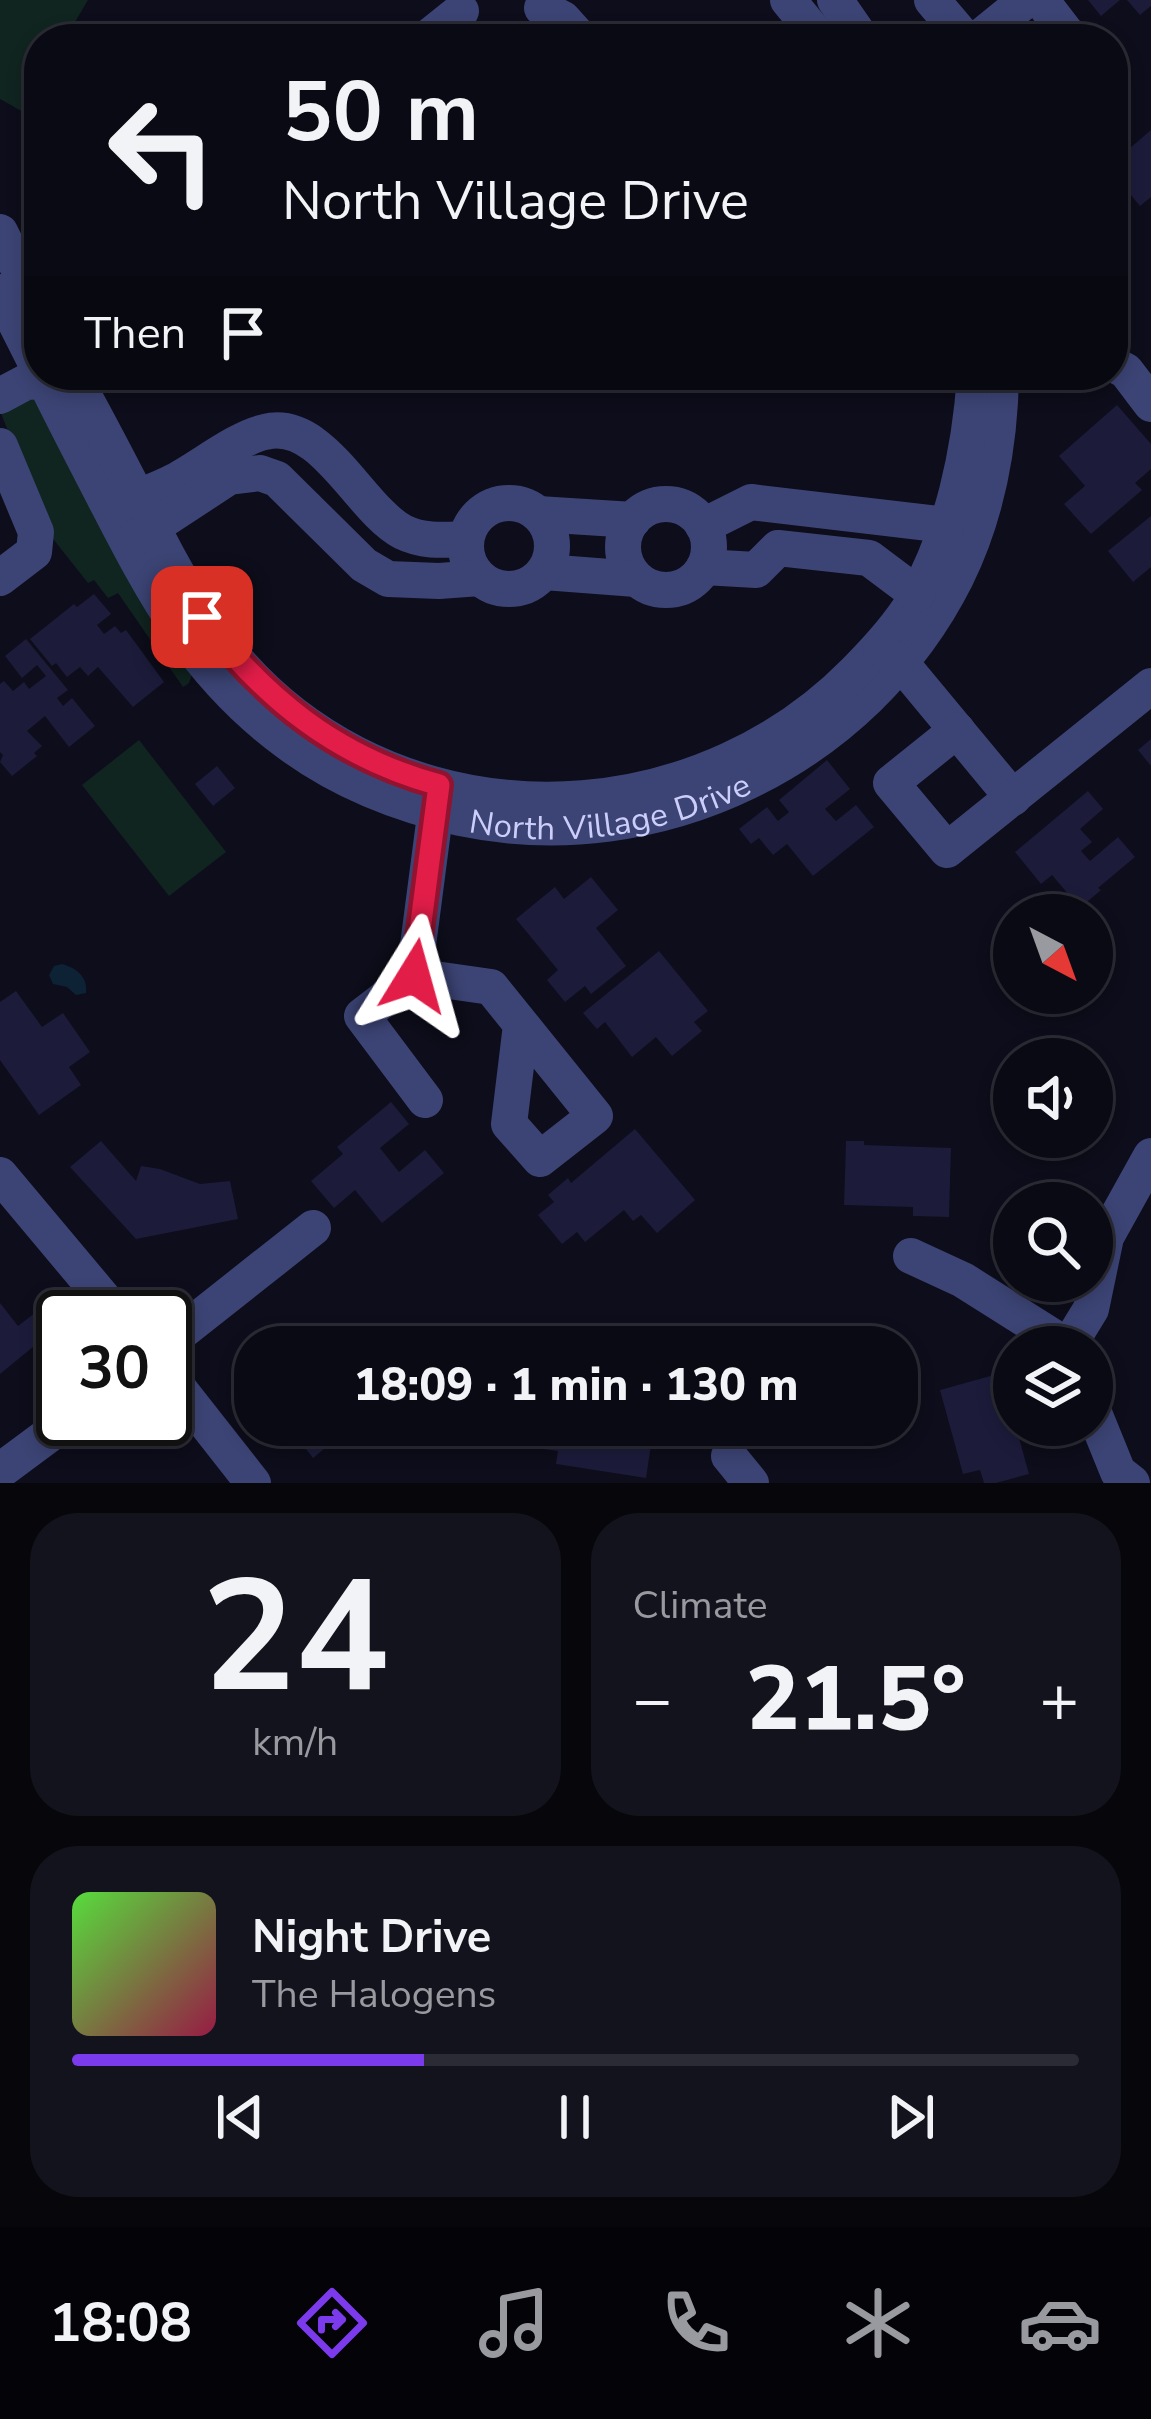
<!DOCTYPE html>
<html lang="en">
<head>
<meta charset="utf-8">
<style>
  body { margin:0; font-family:"Nunito Sans",sans-serif; background:#13131d; color:#f1f3f6; height:100vh; display:flex; flex-direction:column; font-size:45px; white-space:nowrap }
  * { box-sizing:border-box; margin:0 }
  p { font-size:39px; color:#999aa0 }
  .icon { flex:none; width:66px; height:66px; fill:none; stroke:currentColor; stroke-width:2; stroke-linecap:round; stroke-linejoin:round }
  .map { position:relative; height:1483px; overflow:hidden }
  .panel { display:flex; flex-direction:column; gap:30px; padding:30px; background:#06060b; flex:1 }
  .panel>* { flex:none }
  .top-card { position:absolute; left:24px; top:24px; width:1104px; height:366px; border-radius:48px; box-shadow:0 6px 18px #0003,0 0 0 3px #2a2b34; background:#0a0a14; color:#f1f3f6; overflow:hidden }
  .needle { width:78px; rotate:139deg }
  .fabs { position:absolute; left:993px; top:894px; display:grid; gap:24px }
  .fabs a { display:grid; place-items:center; width:120px; height:120px; border-radius:50%; background:#0a0a14; box-shadow:0 6px 18px #0003,0 0 0 3px #2a2b34; font-size:60px }
  .speed { position:absolute; left:36px; top:1290px; display:flex; gap:24px; font-size:60px; font-weight:700; text-align:center }
  .speed>* { display:grid; place-content:center; width:156px; height:156px; border-radius:50%; background:#0a0a14; box-shadow:0 6px 18px #0003,0 0 0 3px #2a2b34; line-height:1 }
  .speed .limit { border:6px solid #111; border-radius:18px; background:#fff; color:#111 }
  .pin { position:absolute; display:grid; place-items:center; width:102px; height:102px; color:#fff; margin:-51px; border-radius:24px; box-shadow:0 6px 18px #0006 }
  .me { position:absolute; width:132px; margin:-66px; rotate:8deg; stroke-linejoin:round; filter:drop-shadow(0 0 9px #0008) }
  .turn { display:flex; align-items:center; gap:42px; height:252px; padding:0 60px; font-size:54px }
  .turn .icon { width:156px; height:156px; stroke-width:2.5 }
  .turn b { display:block; font-size:84px; line-height:102px }
  .then { display:flex; align-items:center; height:114px; padding:0 60px; background:#0003; gap:24px; font-size:45px }
  .big { font-size:90px; font-weight:800; line-height:1.1 }
  .panel .tile { flex:1; display:flex; flex-direction:column; justify-content:center; gap:18px; min-width:0; padding:0 42px; border-radius:48px; background:#13131d }
  .panel .dial { align-items:center; gap:0 }
  .dial b { font-size:156px; line-height:1 }
  .song { display:flex; align-items:center; gap:36px }
  .cover { width:144px; height:144px; border-radius:18px; background:linear-gradient(135deg,hsl(110 70% 55%),hsl(340 70% 35%)) }
  .played { height:12px; border-radius:6px; background:linear-gradient(90deg,#7c3aed 35%,#2a2b34 35%) }
  .keys { display:flex; justify-content:space-around; direction:ltr }
  .heat { display:flex; justify-content:space-between; align-items:center; font-size:66px; direction:ltr }
  .panel .tiles { flex:1; display:grid; gap:30px; grid-template-columns:1fr 1fr }
  .tile:last-child { grid-column:span 2 }
  .trip { position:absolute; left:234px; top:1326px; width:684px; height:120px; border-radius:48px; background:#0a0a14; box-shadow:0 6px 18px #0003,0 0 0 3px #2a2b34; font-weight:800; line-height:120px; text-align:center }
  .tab-bar { display:flex; height:192px; justify-content:space-around; align-items:center; background:#040408; color:#999aa0 }
  .tab-bar .icon { width:84px; height:84px }
  .tab-bar .current { color:#7c3aed }
  .tab-bar b { font-size:54px; color:#f1f3f6 }
  .map>svg:first-child { display:block }
  .green { fill:#102420 }
  .water { fill:#0d2234 }
  .building { fill:#1c1b3a }
  .lines { fill:none; stroke-linecap:round; stroke-linejoin:round }
  .minor { stroke:#3c4475; stroke-width:36 }
  .route-casing { stroke:#92132f; stroke-width:30 }
  .route { stroke:#e11d48; stroke-width:21 }
  .labels { text-anchor:middle; stroke-width:12; stroke-linejoin:round; paint-order:stroke }
  .street-label { font-size:33px; fill:#cccefa; stroke:#0d0d1b }
</style>
</head>
<body>
<div class="map">
<svg width="1151" height="1483" viewBox="0 0 1151 1483">
  <rect width="100%" height="100%" fill="#0d0d1b"/>
  <g class="green">
    <polygon points="0,0 88,0 65,39 39,39 39,121 0,99"/>
    <polygon points="36,397 192,674 189,683 183,687 118,593 108,598 94,580 88,583 50,535 2,416 2,406"/>
    <polygon points="139,740 226,852 169,896 82,785"/>
  </g>
  <path class="water" d="M 62,964 C 76,968 88,976 86,993 L 76,995 L 67,987 L 53,984 L 49,975 L 54,966 Z"/>
  <g class="building">
    <polygon points="1088,0 1120,0 1101,16"/>
    <polygon points="1127,0 1151,0 1151,6 1140,15"/>
    <polygon points="1151,130 1151,197 1140,206 1113,173 1113,140 1119,135 1130,148"/>
    <polygon points="1117,405 1151,444 1151,469 1135,483 1142,490 1091,534 1064,504 1085,486 1059,456"/>
    <polygon points="1151,516 1151,567 1133,582 1108,551"/>
    <polygon points="94,594 111,614 97,625 104,634 115,626 121,633 126,630 164,682 133,707 98,667 88,676 80,667 67,677 56,663 52,666 30,639 74,604 77,607"/>
    <polygon points="26,639 68,690 57,698 63,706 72,698 95,726 69,747 45,716 27,731 42,746 34,753 37,756 12,776 0,762 3,755 0,752 0,684 4,681 13,691 24,682 29,689 46,676 37,665 22,678 5,656"/>
    <polygon points="1151,739 1151,766 1138,750"/>
    <polygon points="827,760 850,789 825,809 836,821 856,805 874,827 813,876 787,844 773,855 759,838 751,844 739,829 767,807 778,821 789,812 779,800"/>
    <polygon points="217,766 235,788 213,806 195,784"/>
    <polygon points="1088,791 1103,809 1080,829 1092,842 1081,851 1090,861 1118,837 1135,857 1098,888 1101,890 1080,908 1052,875 1041,884 1015,852"/>
    <polygon points="591,877 618,910 596,928 626,966 591,994 585,986 565,1002 547,980 558,970 516,919 555,887 564,899"/>
    <polygon points="659,951 708,1011 694,1022 702,1031 672,1056 656,1037 632,1057 605,1022 597,1029 583,1013"/>
    <polygon points="16,991 42,1027 63,1013 90,1052 69,1067 81,1085 39,1115 0,1060 0,1002"/>
    <polygon points="391,1102 409,1124 380,1148 399,1172 425,1150 444,1173 382,1223 355,1190 334,1208 311,1181 343,1154 337,1147"/>
    <polygon points="635,1129 695,1200 657,1233 641,1215 633,1221 624,1210 585,1242 577,1232 562,1244 538,1215 554,1202 548,1195 568,1178 571,1183"/>
    <polygon points="101,1141 136,1181 141,1166 160,1169 200,1184 230,1181 238,1219 136,1239 70,1167"/>
    <polygon points="846,1141 864,1141 864,1145 951,1148 949,1217 913,1216 913,1207 844,1205"/>
    <polygon points="0,1303 18,1326 40,1309 56,1328 0,1374"/>
    <polygon points="292,1323 311,1347 261,1347"/>
    <polygon points="255,1352 255,1383 240,1364"/>
    <polygon points="1001,1373 1029,1474 996,1483 984,1483 980,1470 963,1474 940,1390"/>
    <polygon points="288,1425 353,1425 313,1458"/>
    <polygon points="548,1425 573,1425 632,1434 633,1425 660,1425 656,1446 651,1445 646,1478 556,1464 558,1451 544,1449"/>
  </g>
  <g class="lines">
    <g class="minor">
      <polyline points="788,0 820,39"/>
      <polyline points="835,0 862,39"/>
      <polyline points="932,0 965,39"/>
      <polyline points="1041,0 1071,39"/>
      <polyline points="542,8 563,19 581,39"/>
      <polyline points="426,39 461,11"/>
      <polyline points="978,39 1026,0"/>
      <polyline points="0,232 39,309"/>
      <polyline points="0,292 39,369"/>
      <polyline points="1113,364 1126,371 1151,404"/>
      <path id="s1" d="M 42,375 C 62,416 83,456 104,497 C 154,594 196,675 287,742 C 339,781 397,804 460,818 C 658,860 865,759 956,578 C 987,515 1000,444 1001,375"/>
      <path d="M 73,375 C 94,415 116,455 136,495 C 179,580 215,654 293,714 C 463,845 708,822 856,671 C 878,649 898,627 914,601 C 952,534 970,452 975,375"/>
      <polyline points="0,396 26,382 45,381 60,375"/>
      <polyline points="0,446 36,532 34,552 0,578"/>
      <circle cx="509" cy="546" r="43"/>
      <circle cx="666" cy="547" r="43"/>
      <path d="M 115,507 C 134,498 156,491 175,481 C 200,468 237,438 265,432 C 322,417 360,510 403,532 C 423,542 444,540 466,539"/>
      <polyline points="538,514 633,520"/>
      <polyline points="703,526 751,502 946,525"/>
      <polyline points="136,538 229,477 260,473 277,479 364,565 388,579 439,581 480,578"/>
      <polyline points="704,567 756,570 778,548 869,558 917,594"/>
      <polyline points="544,572 636,579"/>
      <polyline points="880,650 901,663 1013,798"/>
      <polyline points="957,730 891,783 947,850 1151,686"/>
      <polyline points="414,976 491,987 595,1116 540,1159 509,1124 521,1025"/>
      <polyline points="425,1100 362,1016 414,976 438,792"/>
      <polyline points="0,1175 119,1317"/>
      <polyline points="911,1256 963,1280 1069,1347"/>
      <polyline points="165,1345 313,1228"/>
      <polyline points="1069,1345 1091,1309 1106,1237 1151,1156"/>
      <polyline points="165,1371 253,1483"/>
      <polyline points="1092,1408 1118,1472 1132,1483"/>
      <polyline points="729,1456 751,1483"/>
      <polyline points="0,1471 70,1419"/>
    </g>
  </g>
  <g class="lines">
    <defs>
      <path id="route" d="M 202,617 C 266,700 337,757 439,785 L 414,976"/>
    </defs>
    <use href="#route" class="route-casing"/>
    <use href="#route" class="route"/>
  </g>
  <g class="labels">
    <g class="street-label">
      <text dy="12" stroke="none"><textPath href="#s1" startOffset="789">North Village Drive</textPath></text>
    </g>
  </g>
</svg>
<div class="fabs">
<a><svg class="needle" viewBox="-14 -14 28 28"><path d="M0-13l5 13h-10z" fill="#e53935"/><path d="M0 13l5-13h-10z" fill="#999aa0"/></svg></a>
<a><svg class="icon" aria-label="sound" viewBox="0 0 24 24"><path d="M4 9h4l5-4v14l-5-4H4zM17 9q2 3 0 6"/></svg></a>
<a><svg class="icon" aria-label="search" viewBox="0 0 24 24"><circle cx="10" cy="10" r="6"/><path d="M15 15l6 6"/></svg></a>
<a><svg class="icon" aria-label="layers" viewBox="0 0 24 24"><path d="M12 4l9 5-9 5-9-5zM3 14l9 5 9-5"/></svg></a>
</div>
<div class="speed"><div class="limit">30</div></div>
<div class="pin" style="left:202px;top:617px;background:#d93025"><svg class="icon" aria-label="arrive" viewBox="0 0 24 24"><path d="M6 21V4h12l-3 4 3 4H6"/></svg></div>
<svg class="me" style="left:414px;top:976px" viewBox="-20 -20 40 40"><path d="M0-17L14 15 0 8-14 15z" fill="#e11d48" stroke="#fff" stroke-width="4"/></svg>
<div class="trip">18:09 · 1 min · 130 m</div>
<div class="top-card">
<div class="turn"><svg class="icon" aria-label="left" viewBox="0 0 24 24"><path d="M17 20v-9H6M10 6l-5 5 5 5"/></svg><div><b>50 m</b>North Village Drive</div></div>
<div class="then">Then<svg class="icon" aria-label="arrive" viewBox="0 0 24 24"><path d="M6 21V4h12l-3 4 3 4H6"/></svg></div>
</div>
</div>
<section class="panel">
<div class="tiles">
<div class="tile dial"><b>24</b><p>km/h</p></div>
<div class="tile"><p>Climate</p>
<div class="heat"><a>−</a><b class="big">21.5°</b><a>+</a></div>
</div>
<div class="tile">
<div class="song"><i class="cover"></i><div><b>Night Drive</b><p>The Halogens</p></div></div>
<div class="played"></div>
<div class="keys"><svg class="icon" aria-label="previous" viewBox="0 0 24 24"><path d="M18 5L8 12l10 7zM5 5v14"/></svg><svg class="icon" aria-label="pause" viewBox="0 0 24 24"><path d="M8 5v14M16 5v14"/></svg><svg class="icon" aria-label="next" viewBox="0 0 24 24"><path d="M6 5l10 7-10 7zM19 5v14"/></svg></div>
</div>
</div>
</section>
<nav class="tab-bar">
<b>18:08</b>
<svg class="icon current" aria-label="directions" viewBox="0 0 24 24"><path d="M12 3l9 9-9 9-9-9zM9 14v-3h6M13 9l2 2-2 2"/></svg>
<svg class="icon" aria-label="music" viewBox="0 0 24 24"><path d="M9 18V5l10-2v13"/><circle cx="6" cy="18" r="3"/><circle cx="16" cy="16" r="3"/></svg>
<svg class="icon" aria-label="phone" viewBox="0 0 24 24"><path d="M5 4h4l2 5-3 2q2 4 5 5l2-3 5 2v4C11 20 4 13 5 4z"/></svg>
<svg class="icon" aria-label="climate" viewBox="0 0 24 24"><path d="M12 3v18M4 7l16 10M4 17L20 7"/></svg>
<svg class="icon" aria-label="car" viewBox="0 0 24 24"><path d="M5 17H2v-5l4-1 3-4h7l3 4 3 1v5h-3M9 17h6M6 11h13"/><circle cx="7" cy="17" r="2"/><circle cx="17" cy="17" r="2"/></svg>
</nav>
</body>
</html>
